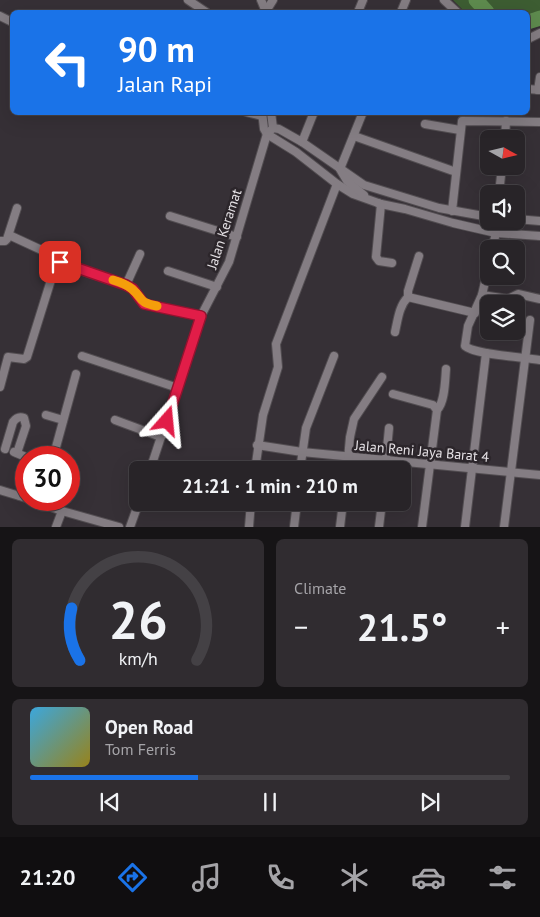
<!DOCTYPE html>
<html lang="en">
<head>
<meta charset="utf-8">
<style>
  body { margin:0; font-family:"PT Sans",sans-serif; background:#302c30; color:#f1f3f6; height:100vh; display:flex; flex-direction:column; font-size:19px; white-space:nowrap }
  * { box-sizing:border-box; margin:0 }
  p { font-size:16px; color:#a5a4a8 }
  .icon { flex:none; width:28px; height:28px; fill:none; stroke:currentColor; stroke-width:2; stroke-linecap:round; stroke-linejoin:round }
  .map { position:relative; height:527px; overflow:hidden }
  .panel { display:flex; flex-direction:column; gap:12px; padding:12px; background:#161416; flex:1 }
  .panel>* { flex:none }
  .banner { position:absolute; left:10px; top:10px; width:520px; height:105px; border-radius:8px; box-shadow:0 5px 20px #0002,0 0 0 1px #444145; background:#1a73e8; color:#fff; overflow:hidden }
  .needle { width:32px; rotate:98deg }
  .buttons { position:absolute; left:480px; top:130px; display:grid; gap:10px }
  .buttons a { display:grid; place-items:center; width:45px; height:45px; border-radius:8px; background:#282428; box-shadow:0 5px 20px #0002,0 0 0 1px #444145; font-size:25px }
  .speed { position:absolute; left:15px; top:446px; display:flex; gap:10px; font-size:25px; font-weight:700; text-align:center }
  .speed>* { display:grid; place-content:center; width:65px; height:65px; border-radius:50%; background:#282428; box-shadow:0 5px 20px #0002,0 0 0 1px #444145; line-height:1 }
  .speed .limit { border:8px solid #d22; background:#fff; color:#111 }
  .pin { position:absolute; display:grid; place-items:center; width:42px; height:42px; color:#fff; margin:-21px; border-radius:10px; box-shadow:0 2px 8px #0006 }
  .me { position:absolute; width:55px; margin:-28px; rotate:18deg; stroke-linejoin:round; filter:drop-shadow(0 0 4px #0008) }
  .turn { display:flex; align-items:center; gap:18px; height:105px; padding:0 25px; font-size:22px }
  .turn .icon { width:65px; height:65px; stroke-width:2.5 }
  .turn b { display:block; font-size:35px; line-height:42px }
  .big { font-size:38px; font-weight:600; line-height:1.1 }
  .panel .widget { flex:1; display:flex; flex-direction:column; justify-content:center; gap:8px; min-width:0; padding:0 18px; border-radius:8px; background:#302c30 }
  .panel .dial { align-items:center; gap:0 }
  .dial svg { height:130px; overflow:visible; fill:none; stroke:#444145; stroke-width:7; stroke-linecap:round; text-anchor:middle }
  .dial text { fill:#f1f3f6; stroke:none }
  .song { display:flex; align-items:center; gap:15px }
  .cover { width:60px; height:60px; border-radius:8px; background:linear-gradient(135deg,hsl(200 70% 55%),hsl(50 70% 35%)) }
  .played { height:5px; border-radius:2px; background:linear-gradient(90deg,#1a73e8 35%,#444145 35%) }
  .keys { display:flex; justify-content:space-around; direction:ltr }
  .heat { display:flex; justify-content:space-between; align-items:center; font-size:28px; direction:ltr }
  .panel .tiles { flex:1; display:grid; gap:12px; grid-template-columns:1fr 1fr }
  .widget:last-child { grid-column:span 2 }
  .trip { position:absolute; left:129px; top:461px; width:282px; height:50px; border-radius:8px; background:#282428; box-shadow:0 5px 20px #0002,0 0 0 1px #444145; font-weight:600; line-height:50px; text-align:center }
  .menu { display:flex; height:80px; justify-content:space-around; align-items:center; background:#100e10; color:#a5a4a8 }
  .menu .icon { width:35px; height:35px }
  .menu .selected { color:#1a73e8 }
  .menu b { font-size:22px; color:#f1f3f6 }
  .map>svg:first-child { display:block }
  .green { fill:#3d5d32 }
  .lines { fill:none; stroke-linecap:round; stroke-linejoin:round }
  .river { stroke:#5e8b4e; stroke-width:15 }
  .minor-casing { stroke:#524d51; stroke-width:10 }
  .minor { stroke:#847d83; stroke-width:8 }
  .route-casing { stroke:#92132f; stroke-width:12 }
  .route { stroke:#e11d48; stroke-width:9 }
  .slow { stroke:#f59e0b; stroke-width:9 }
  .labels { text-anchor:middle; stroke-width:5; stroke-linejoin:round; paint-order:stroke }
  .street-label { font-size:14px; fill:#e6e2e6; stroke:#2c262b }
</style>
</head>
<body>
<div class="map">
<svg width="540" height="527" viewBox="0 0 540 527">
  <rect width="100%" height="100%" fill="#363036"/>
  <polygon class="green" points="453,0 540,0 540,11 528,14 528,12 465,12"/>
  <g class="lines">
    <g class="river">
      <polyline points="476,0 487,12"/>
      <polyline points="528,22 540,18"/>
    </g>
    <defs>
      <g id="minor">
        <polyline points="188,0 206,12"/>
        <polyline points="261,0 266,12"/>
        <polyline points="444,0 457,12"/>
        <polyline points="266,11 273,0"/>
        <polyline points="358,12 363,0"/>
        <polyline points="401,12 406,0"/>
        <polyline points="0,16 12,22"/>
        <polyline points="528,39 540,33"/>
        <polyline points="528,89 540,90"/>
        <polyline points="538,90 540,77"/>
        <polyline points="246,112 262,116"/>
        <polyline points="262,112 264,129 267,134"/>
        <polyline points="425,124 460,130"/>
        <polyline points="273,128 279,129 302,142 364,185 439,208 489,217"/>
        <polyline points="267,134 296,152 337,184 353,194 381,204 405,209 453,223 496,233 540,236"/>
        <polyline points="354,136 456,172"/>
        <polyline points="505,139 506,121"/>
        <polyline points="302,142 314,112"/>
        <polyline points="340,169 363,112"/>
        <polyline points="341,171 347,181 364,195"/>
        <polyline points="499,194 502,166"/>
        <polyline points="378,203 381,204 376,257 379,261 392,263"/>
        <polyline points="452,211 462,121 540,122"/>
        <polyline points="170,216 237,237"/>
        <polyline points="516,219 540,221"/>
        <polyline points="9,235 50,254 58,263"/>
        <polyline points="0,241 5,241 7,239 17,208"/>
        <polyline points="492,249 496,233"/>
        <polyline points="419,256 408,291 408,297 475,313"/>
        <polyline points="58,263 126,285 133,289 144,304 201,316"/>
        <path d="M 489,264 L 482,295 L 468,326 L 465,346 C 475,355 524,357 540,360"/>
        <polyline points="168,271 217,287"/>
        <polyline points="126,285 140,254"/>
        <polyline points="482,295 508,299 518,294 540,299"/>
        <path d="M 395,332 C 398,319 399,306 408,297"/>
        <polyline points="82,356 178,388"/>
        <polyline points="0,387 8,357 24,359 27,357 56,264 58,263"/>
        <polyline points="393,394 433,405 437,410 422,527"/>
        <path d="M 437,410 C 445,402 445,381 446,369"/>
        <polyline points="46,415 63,420"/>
        <polyline points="115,420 161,437"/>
        <polyline points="257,445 302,452 540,475"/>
        <path d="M 5,449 L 13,422 C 16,418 19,416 24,418 L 26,426 L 17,453"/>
        <polyline points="14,452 28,458"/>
        <polyline points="53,458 76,374"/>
        <polyline points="150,470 201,316 229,262 267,134 273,128 271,112"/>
        <polyline points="255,470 263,415 278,367 276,344 337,184"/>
        <polyline points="300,470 306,428 334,356"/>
        <polyline points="347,470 350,437 354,419 382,377"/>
        <polyline points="385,470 389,428"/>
        <polyline points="0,490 26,498"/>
        <polyline points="20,496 26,474"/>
        <polyline points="32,500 62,511 119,527"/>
        <polyline points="56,527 62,511"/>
        <polyline points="130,527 139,502"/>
        <polyline points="249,527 251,502"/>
        <polyline points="294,527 297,502"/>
        <polyline points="340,527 343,502"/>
        <polyline points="379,527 382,502"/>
        <polyline points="465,527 486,353"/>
        <polyline points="504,527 530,320"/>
      </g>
    </defs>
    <use href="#minor" class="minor-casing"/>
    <use href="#minor" class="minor"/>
  </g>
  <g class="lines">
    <defs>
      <polyline id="route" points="60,262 126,285 133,289 144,304 201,316 167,421"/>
    </defs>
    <use href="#route" class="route-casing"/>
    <use href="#route" class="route"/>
    <path class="slow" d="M 113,280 C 120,282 126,284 132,289 C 144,299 137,302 157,306"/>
  </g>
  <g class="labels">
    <g class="street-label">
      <text transform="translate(224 229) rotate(-72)" y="5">Jalan Keramat</text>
      <text transform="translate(422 451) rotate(5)" y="5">Jalan Reni Jaya Barat 4</text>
    </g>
  </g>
</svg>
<div class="buttons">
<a><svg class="needle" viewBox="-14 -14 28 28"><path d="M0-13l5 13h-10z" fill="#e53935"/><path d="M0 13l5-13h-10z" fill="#a5a4a8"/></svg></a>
<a><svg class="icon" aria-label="sound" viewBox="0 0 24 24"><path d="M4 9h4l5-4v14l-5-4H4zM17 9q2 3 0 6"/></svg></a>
<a><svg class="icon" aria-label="search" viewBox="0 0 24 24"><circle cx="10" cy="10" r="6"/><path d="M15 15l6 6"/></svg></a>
<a><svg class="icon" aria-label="layers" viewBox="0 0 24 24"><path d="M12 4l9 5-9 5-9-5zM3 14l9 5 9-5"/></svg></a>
</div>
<div class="speed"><div class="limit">30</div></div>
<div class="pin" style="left:60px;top:262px;background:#d93025"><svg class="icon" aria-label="arrive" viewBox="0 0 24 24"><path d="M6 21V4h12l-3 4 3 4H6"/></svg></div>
<svg class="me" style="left:167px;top:421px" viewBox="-20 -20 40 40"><path d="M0-17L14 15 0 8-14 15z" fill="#e11d48" stroke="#fff" stroke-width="4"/></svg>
<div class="trip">21:21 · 1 min · 210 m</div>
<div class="banner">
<div class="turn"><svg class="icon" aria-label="left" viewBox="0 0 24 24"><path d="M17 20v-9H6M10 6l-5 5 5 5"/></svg><div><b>90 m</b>Jalan Rapi</div></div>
</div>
</div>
<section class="panel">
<div class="tiles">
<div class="widget dial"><svg viewBox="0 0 100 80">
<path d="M14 69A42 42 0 1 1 86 69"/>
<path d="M14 69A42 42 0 0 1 9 37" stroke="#1a73e8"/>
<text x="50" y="56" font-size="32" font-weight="700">26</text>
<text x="50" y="72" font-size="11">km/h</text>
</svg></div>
<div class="widget"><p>Climate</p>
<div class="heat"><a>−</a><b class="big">21.5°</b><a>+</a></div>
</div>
<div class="widget">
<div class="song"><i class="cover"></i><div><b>Open Road</b><p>Tom Ferris</p></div></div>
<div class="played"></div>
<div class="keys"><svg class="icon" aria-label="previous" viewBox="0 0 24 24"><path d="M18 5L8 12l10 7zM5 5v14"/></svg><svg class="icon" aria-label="pause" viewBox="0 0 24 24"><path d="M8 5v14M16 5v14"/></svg><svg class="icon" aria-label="next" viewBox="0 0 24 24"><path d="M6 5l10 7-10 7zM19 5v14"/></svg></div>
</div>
</div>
</section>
<nav class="menu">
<b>21:20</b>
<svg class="icon selected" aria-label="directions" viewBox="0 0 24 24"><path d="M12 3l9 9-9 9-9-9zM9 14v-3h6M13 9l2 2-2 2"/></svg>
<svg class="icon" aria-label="music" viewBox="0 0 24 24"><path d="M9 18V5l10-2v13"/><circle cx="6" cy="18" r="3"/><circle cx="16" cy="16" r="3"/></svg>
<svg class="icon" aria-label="phone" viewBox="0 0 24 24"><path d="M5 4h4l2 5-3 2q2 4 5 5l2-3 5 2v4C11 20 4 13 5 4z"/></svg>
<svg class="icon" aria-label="climate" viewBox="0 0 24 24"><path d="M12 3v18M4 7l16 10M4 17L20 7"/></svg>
<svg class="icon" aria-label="car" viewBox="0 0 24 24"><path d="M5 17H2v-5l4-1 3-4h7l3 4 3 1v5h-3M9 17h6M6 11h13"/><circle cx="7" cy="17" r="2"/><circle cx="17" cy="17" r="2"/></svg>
<svg class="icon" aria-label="filters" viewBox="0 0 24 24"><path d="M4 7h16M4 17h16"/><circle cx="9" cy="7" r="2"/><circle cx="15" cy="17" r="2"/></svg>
</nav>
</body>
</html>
